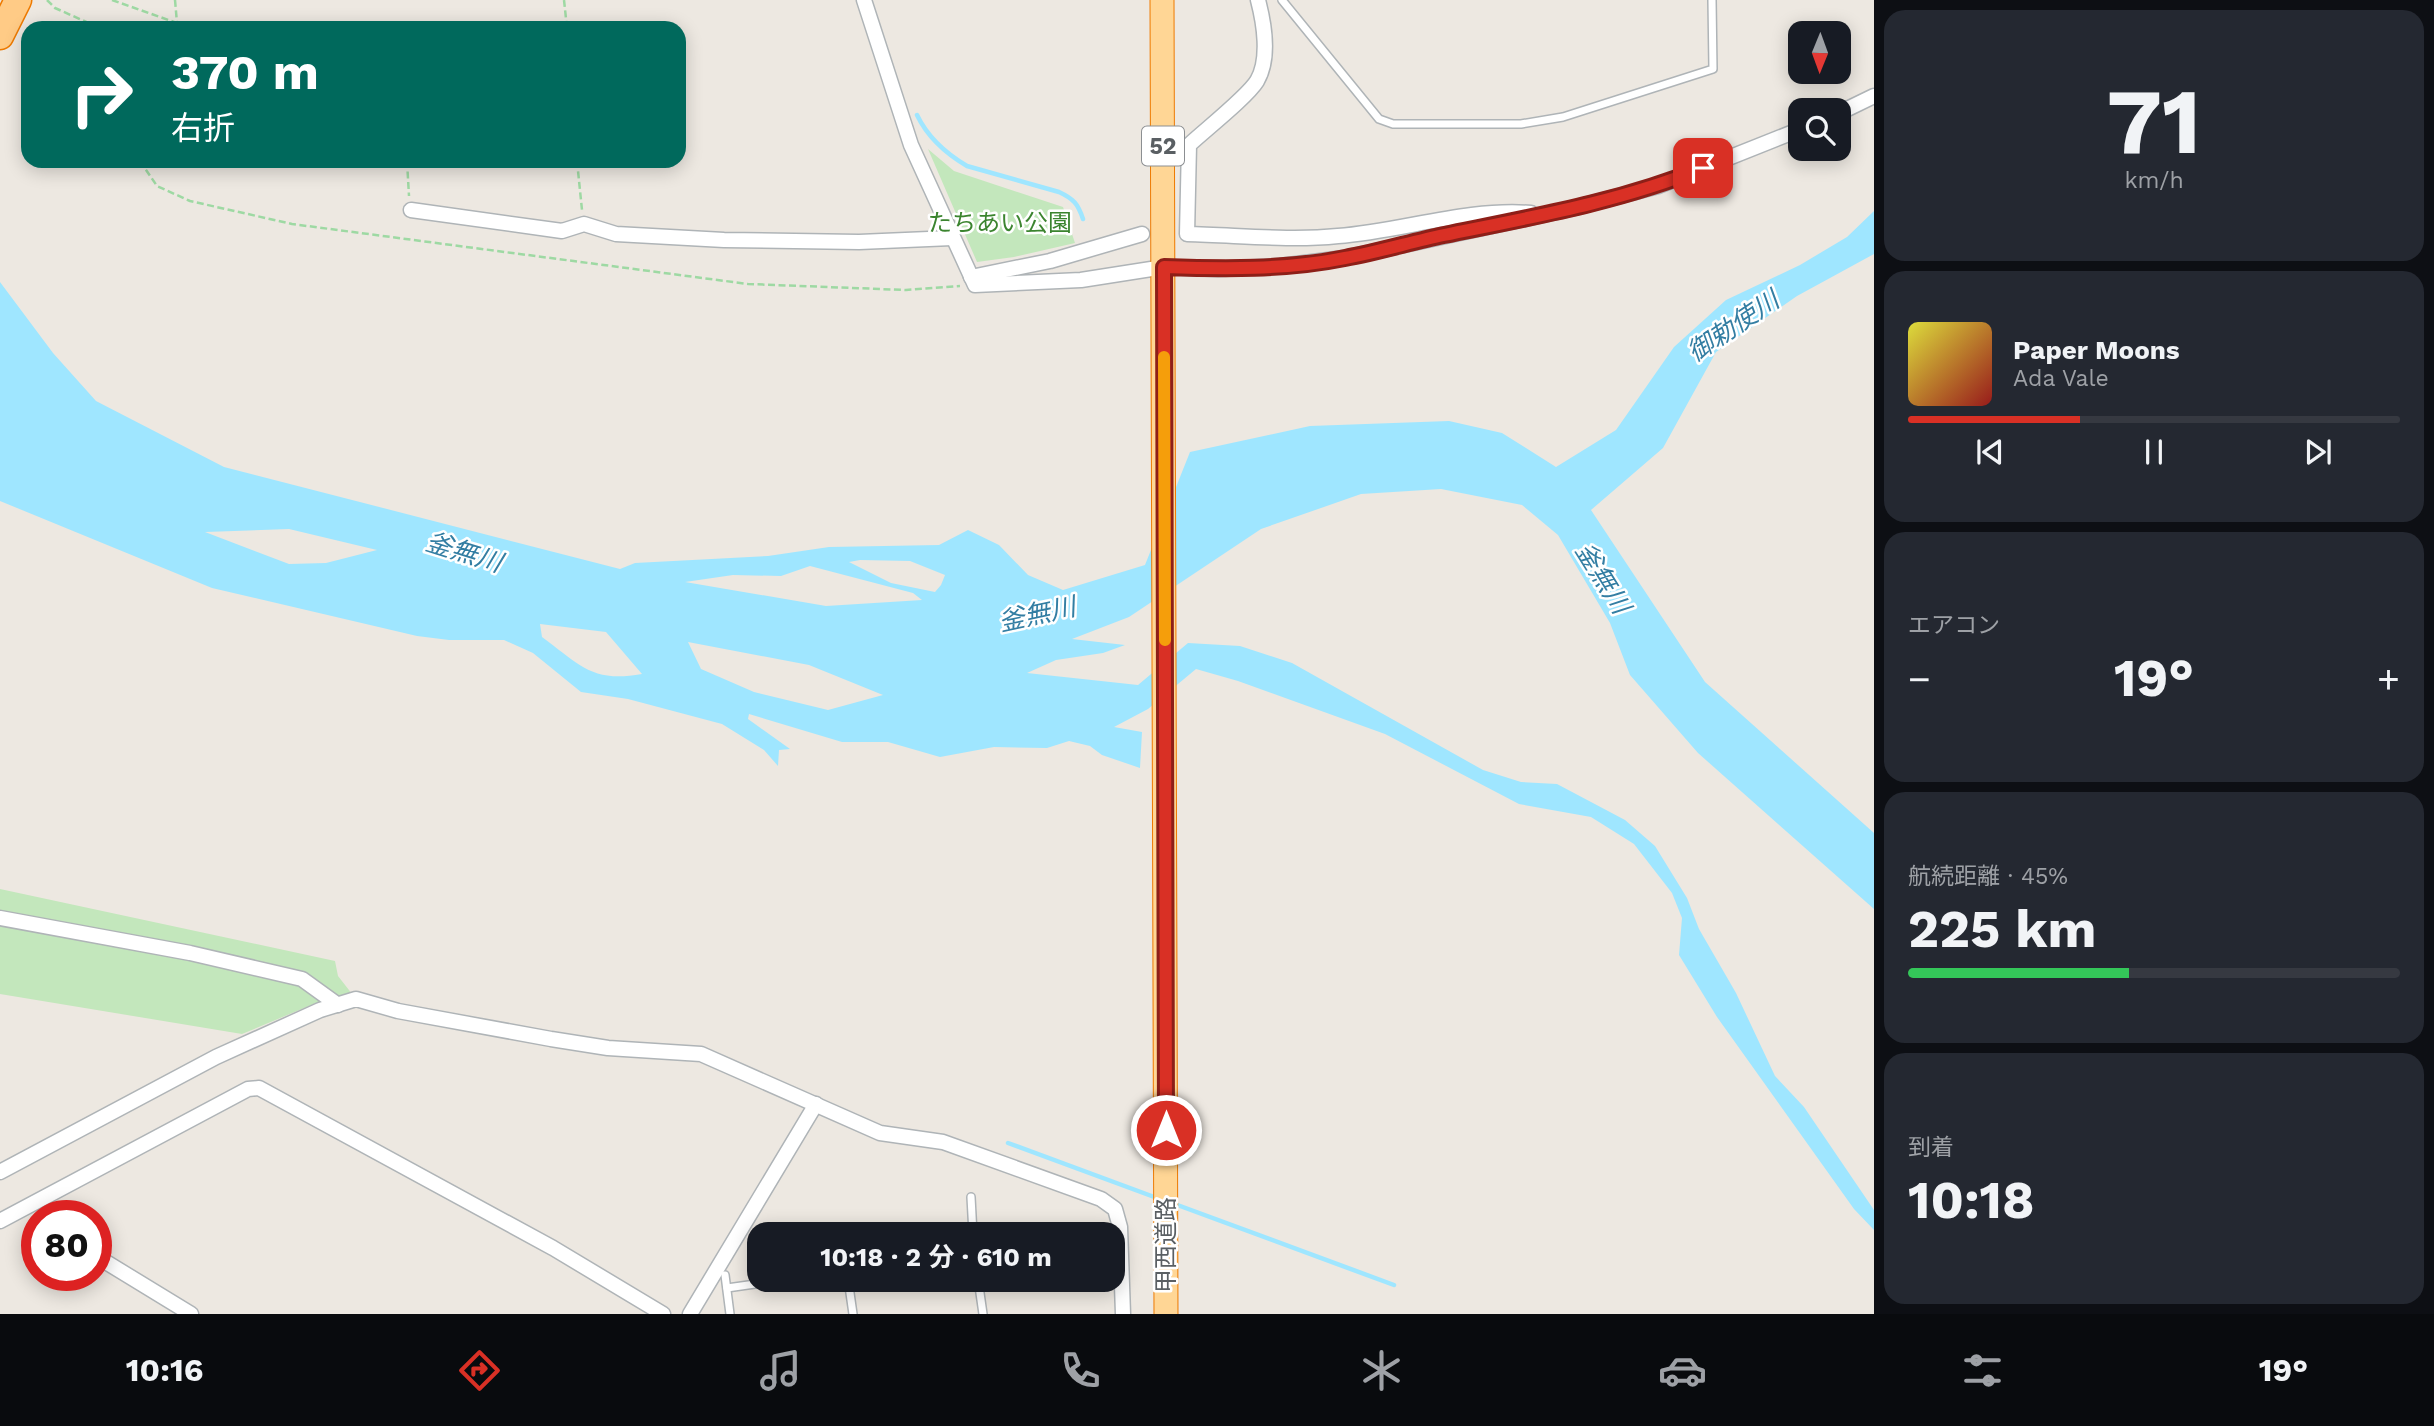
<!DOCTYPE html>
<html lang="ja">
<head>
<meta charset="utf-8">
<style>
  body { margin:0; font-family:"Work Sans","Noto Sans JP",sans-serif; background:#242831; color:#f1f3f6; height:100vh; display:flex; flex-direction:column; font-size:26px; white-space:nowrap }
  * { box-sizing:border-box; margin:0 }
  p { font-size:23px; color:#9ea1a6 }
  .icon { flex:none; width:38px; height:38px; fill:none; stroke:currentColor; stroke-width:2; stroke-linecap:round; stroke-linejoin:round }
  .map { position:relative; flex:1; overflow:hidden }
  .side { display:flex; flex-direction:column; gap:10px; padding:10px; background:#0d0f14; width:560px }
  .side>* { flex:none }
  .guide { position:absolute; left:21px; top:21px; width:665px; height:147px; border-radius:21px; box-shadow:0 4px 18px #0003; background:#00695c; color:#fff; overflow:hidden }
  .needle { width:46px; rotate:181deg }
  .buttons { position:absolute; left:1788px; top:21px; display:grid; gap:14px }
  .buttons a { display:grid; place-items:center; width:63px; height:63px; border-radius:14px; background:#171b24; box-shadow:0 4px 18px #0003; font-size:35px }
  .speed { position:absolute; left:21px; top:1200px; display:flex; gap:14px; font-size:35px; font-weight:700; text-align:center }
  .speed>* { display:grid; place-content:center; width:91px; height:91px; border-radius:50%; background:#171b24; box-shadow:0 4px 18px #0003; line-height:1 }
  .speed .limit { border:10px solid #d22; background:#fff; color:#111 }
  .pin { position:absolute; display:grid; place-items:center; width:60px; height:60px; color:#fff; margin:-30px; border-radius:14px; box-shadow:0 4px 10px #0006 }
  .me { position:absolute; width:77px; margin:-38px; rotate:0deg; stroke-linejoin:round; filter:drop-shadow(0 0 5px #0008) }
  .turn { display:flex; align-items:center; gap:24px; height:147px; padding:0 35px; font-size:32px }
  .turn .icon { width:91px; height:91px; stroke-width:2.5 }
  .turn b { display:block; font-size:49px; line-height:60px }
  .big { font-size:52px; font-weight:700; line-height:1.1 }
  .side .tile { flex:1; display:flex; flex-direction:column; justify-content:center; gap:10px; min-width:0; padding:0 24px; border-radius:21px; background:#242831 }
  .side .dial { align-items:center; gap:0 }
  .dial b { font-size:91px; line-height:1 }
  .song { display:flex; align-items:center; gap:21px }
  .cover { width:84px; height:84px; border-radius:10px; background:linear-gradient(135deg,hsl(60 70% 55%),hsl(0 70% 35%)) }
  .played { height:7px; border-radius:4px; background:linear-gradient(90deg,#d93025 35%,#363941 35%) }
  .keys { display:flex; justify-content:space-around; direction:ltr }
  .heat { display:flex; justify-content:space-between; align-items:center; font-size:38px; direction:ltr }
  .charge { height:10px; border-radius:5px; background:linear-gradient(90deg,#34c759 45%,#363941 0) }
  .trip { position:absolute; left:747px; top:1222px; width:378px; height:70px; border-radius:21px; background:#171b24; box-shadow:0 4px 18px #0003; font-weight:700; line-height:70px; text-align:center }
  .dock { display:flex; height:112px; justify-content:space-around; align-items:center; background:#090b0e; color:#9ea1a6 }
  .dock .icon { width:49px; height:49px }
  .dock .active { color:#d93025 }
  .dock b { font-size:32px; color:#f1f3f6 }
  main { display:flex; flex:1; min-height:0 }
  .map>svg:first-child { display:block }
  .green { fill:#c3e7bc }
  .water { fill:#9fe6ff; fill-rule:evenodd }
  .lines { fill:none; stroke-linecap:round; stroke-linejoin:round }
  .stream { stroke:#9fe6ff; stroke-width:4.5 }
  .service-casing { stroke:#afb4b7; stroke-width:10 }
  .minor-casing { stroke:#afb4b7; stroke-width:17 }
  .trunk-casing { stroke:#ee7a00; stroke-width:25 }
  .motorway-casing { stroke:#ee7a00; stroke-width:29 }
  .path { stroke:#9ed9a3; stroke-width:2.5; stroke-dasharray:7 3.5; stroke-linecap:butt }
  .service { stroke:#fff; stroke-width:7 }
  .minor { stroke:#fff; stroke-width:14 }
  .trunk { stroke:#ffd695; stroke-width:23 }
  .motorway { stroke:#ffcb86; stroke-width:26 }
  .route-casing { stroke:#8d1f18; stroke-width:18 }
  .route { stroke:#d93025; stroke-width:12 }
  .slow { stroke:#f59e0b; stroke-width:12 }
  .labels { text-anchor:middle; stroke-width:5; stroke-linejoin:round; paint-order:stroke }
  .shield { fill:#fff; stroke:#8c8f92; stroke-width:2 }
  .shield-label { font-size:23px; font-weight:bold; fill:#5a5f63 }
  .park-label { font-size:24px; fill:#3b842f; stroke:#fff }
  .street-label { font-size:24px; fill:#5a5f63; stroke:#fff }
  .water-label { font-size:26px; font-style:italic; fill:#337ea3; stroke:#fff }
</style>
</head>
<body>
<main>
<div class="map">
<svg width="1874" height="1314" viewBox="0 0 1874 1314">
  <rect width="100%" height="100%" fill="#ede8e1"/>
  <g class="green">
    <polygon points="928,149 954,171 1063,207 1075,243 1014,257 977,262"/>
    <polygon points="0,889 335,961 338,976 356,999 328,998 242,1034 0,994"/>
  </g>
  <path class="water" d="M 1874,211 L 1874,254 L 1797,296 L 1716,352 L 1663,448 L 1591,510 L 1705,682 L 1874,833 L 1874,909 L 1698,753 L 1630,675 L 1610,623 L 1558,535 L 1522,505 L 1441,489 L 1361,494 L 1261,529 L 1129,617 L 1072,639 L 1125,645 L 1103,653 L 1056,660 L 1027,673 L 1138,685 L 1188,643 L 1240,646 L 1292,663 L 1483,770 L 1521,782 L 1557,784 L 1625,820 L 1655,846 L 1687,898 L 1699,929 L 1736,993 L 1775,1076 L 1804,1107 L 1874,1210 L 1874,1230 L 1854,1209 L 1717,1017 L 1679,955 L 1682,918 L 1672,893 L 1634,844 L 1591,817 L 1519,804 L 1385,734 L 1238,681 L 1196,669 L 1148,709 L 1114,727 L 1142,732 L 1140,768 L 1102,755 L 1090,746 L 1069,741 L 1047,748 L 994,747 L 940,757 L 888,742 L 842,742 L 749,714 L 748,719 L 790,749 L 779,750 L 778,766 L 764,750 L 722,724 L 628,699 L 581,692 L 533,653 L 504,640 L 449,640 L 417,636 L 212,588 L 0,501 L 0,282 L 53,353 L 96,401 L 224,467 L 620,569 L 635,563 L 768,556 L 829,547 L 939,545 L 968,530 L 999,545 L 1028,575 L 1063,590 L 1145,565 L 1190,452 L 1310,426 L 1449,421 L 1502,433 L 1556,467 L 1616,430 L 1674,347 L 1726,300 L 1800,265 L 1847,237 ZM 289,529 L 377,550 L 326,563 L 289,564 L 205,532 ZM 860,560 L 910,561 L 945,575 L 941,585 L 935,592 L 891,583 L 849,562 ZM 810,566 L 913,593 L 922,600 L 826,606 L 685,582 L 733,575 L 781,576 ZM 540,624 L 606,632 L 642,674 C 592,683 580,665 542,637 ZM 688,642 L 809,665 L 883,695 L 828,710 L 754,692 L 701,669 Z"/>
  <g class="lines">
    <g class="stream">
      <path d="M 917,115 C 928,138 945,153 967,166 L 1059,192 C 1074,199 1078,204 1083,219"/>
      <polyline points="1008,1143 1157,1198"/>
      <polyline points="1172,1203 1394,1285"/>
    </g>
    <defs>
      <g id="service">
        <polyline points="1282,0 1379,119 1393,124 1521,124 1563,117 1713,69 1712,0"/>
        <polyline points="971,1197 973,1234"/>
        <polyline points="725,1275 730,1314"/>
        <polyline points="848,1279 853,1314"/>
        <polyline points="978,1279 983,1314"/>
        <polyline points="727,1288 791,1279"/>
      </g>
      <g id="minor">
        <polyline points="864,0 911,145 975,285 1081,280 1164,267 1218,269 1280,266 1344,258 1570,209 1658,186 1801,129"/>
        <path d="M 1258,0 C 1264,23 1270,59 1257,81 C 1247,97 1205,130 1189,145 L 1187,234 C 1237,235 1289,241 1338,236 C 1403,231 1465,208 1531,213"/>
        <polyline points="1839,113 1874,96"/>
        <polyline points="411,210 562,231 584,224 616,234 724,240 859,242 952,238"/>
        <polyline points="971,277 1050,261 1142,234"/>
        <polyline points="0,918 190,953 302,979 338,1005"/>
        <polyline points="0,1172 216,1057 320,1010 356,999 398,1011 551,1039 608,1048 701,1054 880,1133 943,1142 1101,1199 1115,1209 1120,1227 1123,1314"/>
        <polyline points="0,1221 248,1089 259,1088 553,1248 663,1314"/>
        <polyline points="96,1256 191,1314"/>
        <polyline points="690,1314 816,1104"/>
      </g>
      <polyline id="trunk" points="1162,0 1166,1314"/>
      <polyline id="motorway" points="0,36 18,0"/>
    </defs>
    <use href="#service" class="service-casing"/>
    <use href="#minor" class="minor-casing"/>
    <use href="#trunk" class="trunk-casing"/>
    <use href="#motorway" class="motorway-casing"/>
    <g class="path">
      <polyline points="47,0 55,8 100,28"/>
      <polyline points="112,0 191,28"/>
      <polyline points="175,0 177,23"/>
      <polyline points="564,0 567,28"/>
      <polyline points="140,161 157,186 190,201 292,224 748,284 906,290 960,286"/>
      <polyline points="407,161 409,196"/>
      <polyline points="577,161 582,210"/>
    </g>
    <use href="#service" class="service"/>
    <use href="#minor" class="minor"/>
    <use href="#trunk" class="trunk"/>
    <use href="#motorway" class="motorway"/>
  </g>
  <g class="lines">
    <defs>
      <path id="route" d="M 1166,1130 L 1164,267 C 1224,269 1286,270 1345,258 C 1378,252 1411,242 1444,235 C 1532,217 1619,202 1703,168"/>
    </defs>
    <use href="#route" class="route-casing"/>
    <use href="#route" class="route"/>
    <polyline class="slow" points="1164,357 1165,640"/>
  </g>
  <g class="labels">
    <rect class="shield" x="1142" y="126.5" width="42" height="39" rx="5"/>
    <g class="shield-label">
      <text x="1163" y="154">52</text>
    </g>
    <g class="park-label">
      <text x="1000" y="231">たちあい公園</text>
    </g>
    <g class="street-label">
      <text transform="translate(1166 1245) rotate(-90)" y="8">甲西道路</text>
    </g>
    <g class="water-label">
      <text transform="translate(1733 326) rotate(-34)" y="9">御勅使川</text>
      <text transform="translate(464 552) rotate(17)" y="9">釜無川</text>
      <text transform="translate(1603 578) rotate(58)" y="9">釜無川</text>
      <text transform="translate(1037 614) rotate(-12)" y="9">釜無川</text>
    </g>
  </g>
</svg>
<div class="buttons">
<a><svg class="needle" viewBox="-14 -14 28 28"><path d="M0-13l5 13h-10z" fill="#e53935"/><path d="M0 13l5-13h-10z" fill="#9ea1a6"/></svg></a>
<a><svg class="icon" aria-label="search" viewBox="0 0 24 24"><circle cx="10" cy="10" r="6"/><path d="M15 15l6 6"/></svg></a>
</div>
<div class="speed"><div class="limit">80</div></div>
<div class="pin" style="left:1703px;top:168px;background:#d93025"><svg class="icon" aria-label="arrive" viewBox="0 0 24 24"><path d="M6 21V4h12l-3 4 3 4H6"/></svg></div>
<svg class="me" style="left:1166px;top:1130px" viewBox="-20 -20 40 40"><circle r="17" fill="#d93025" stroke="#fff" stroke-width="3"/><path d="M0-11L8 9 0 5-8 9z" fill="#fff"/></svg>
<div class="trip">10:18 · 2 分 · 610 m</div>
<div class="guide">
<div class="turn"><svg class="icon" aria-label="right" viewBox="0 0 24 24"><path d="M7 20v-9h11M14 6l5 5-5 5"/></svg><div><b>370 m</b>右折</div></div>
</div>
</div>
<section class="side">
<div class="tile dial"><b>71</b><p>km/h</p></div>
<div class="tile">
<div class="song"><i class="cover"></i><div><b>Paper Moons</b><p>Ada Vale</p></div></div>
<div class="played"></div>
<div class="keys"><svg class="icon" aria-label="previous" viewBox="0 0 24 24"><path d="M18 5L8 12l10 7zM5 5v14"/></svg><svg class="icon" aria-label="pause" viewBox="0 0 24 24"><path d="M8 5v14M16 5v14"/></svg><svg class="icon" aria-label="next" viewBox="0 0 24 24"><path d="M6 5l10 7-10 7zM19 5v14"/></svg></div>
</div>
<div class="tile"><p>エアコン</p>
<div class="heat"><a>−</a><b class="big">19°</b><a>+</a></div>
</div>
<div class="tile"><p>航続距離 · 45%</p><b class="big">225 km</b><div class="charge"></div></div>
<div class="tile"><p>到着</p><b class="big">10:18</b></div>
</section>
</main>
<nav class="dock">
<b>10:16</b>
<svg class="icon active" aria-label="directions" viewBox="0 0 24 24"><path d="M12 3l9 9-9 9-9-9zM9 14v-3h6M13 9l2 2-2 2"/></svg>
<svg class="icon" aria-label="music" viewBox="0 0 24 24"><path d="M9 18V5l10-2v13"/><circle cx="6" cy="18" r="3"/><circle cx="16" cy="16" r="3"/></svg>
<svg class="icon" aria-label="phone" viewBox="0 0 24 24"><path d="M5 4h4l2 5-3 2q2 4 5 5l2-3 5 2v4C11 20 4 13 5 4z"/></svg>
<svg class="icon" aria-label="climate" viewBox="0 0 24 24"><path d="M12 3v18M4 7l16 10M4 17L20 7"/></svg>
<svg class="icon" aria-label="car" viewBox="0 0 24 24"><path d="M5 17H2v-5l4-1 3-4h7l3 4 3 1v5h-3M9 17h6M6 11h13"/><circle cx="7" cy="17" r="2"/><circle cx="17" cy="17" r="2"/></svg>
<svg class="icon" aria-label="filters" viewBox="0 0 24 24"><path d="M4 7h16M4 17h16"/><circle cx="9" cy="7" r="2"/><circle cx="15" cy="17" r="2"/></svg>
<b>19°</b>
</nav>
</body>
</html>
